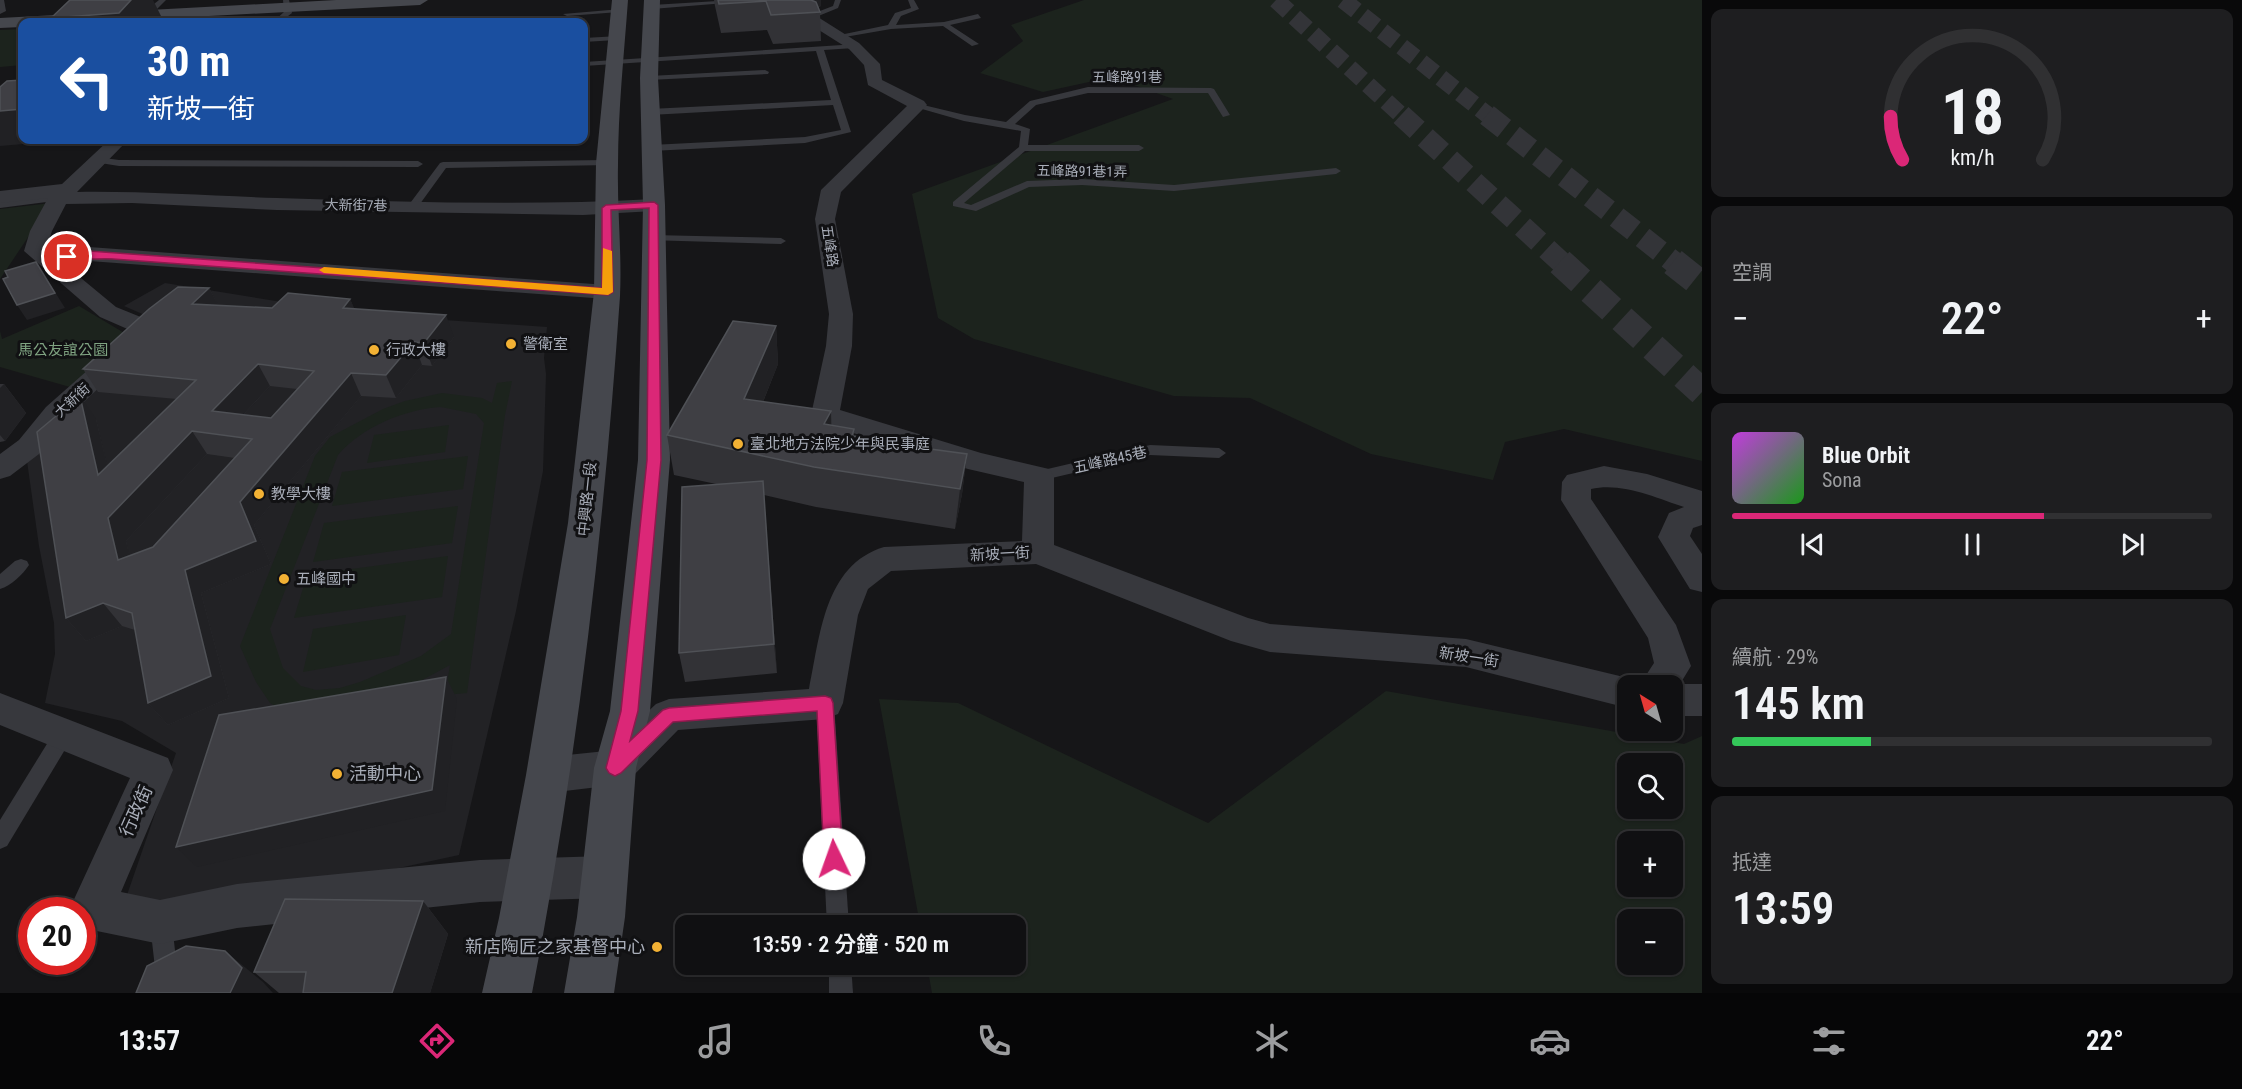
<!DOCTYPE html>
<html lang="zh-TW">
<head>
<meta charset="utf-8">
<style>
  body { margin:0; font-family:"Roboto Condensed","Noto Sans TC",sans-serif; background:#1e1e20; color:#f1f3f6; height:100vh; display:flex; flex-direction:column; font-size:22px; white-space:nowrap }
  * { box-sizing:border-box; margin:0 }
  p { font-size:20px; color:#9c9d9f }
  .icon { flex:none; width:33px; height:33px; fill:none; stroke:currentColor; stroke-width:2; stroke-linecap:round; stroke-linejoin:round }
  .map { position:relative; flex:1; overflow:hidden }
  .side { display:flex; flex-direction:column; gap:9px; padding:9px; background:#09090a; width:540px }
  .side>* { flex:none }
  .banner { position:absolute; left:18px; top:18px; width:570px; height:126px; border-radius:12px; box-shadow:0 2px 4px #0004,0 0 0 2px #303032; background:#1a4fa0; color:#fff; overflow:hidden }
  .needle { width:39px; rotate:323deg }
  .controls { position:absolute; left:1617px; top:675px; display:grid; gap:12px }
  .controls a { display:grid; place-items:center; width:66px; height:66px; border-radius:12px; background:#101012; box-shadow:0 2px 4px #0004,0 0 0 2px #303032; font-size:30px }
  .speed { position:absolute; left:18px; top:897px; display:flex; gap:12px; font-size:30px; font-weight:700; text-align:center }
  .speed>* { display:grid; place-content:center; width:78px; height:78px; border-radius:50%; background:#101012; box-shadow:0 2px 4px #0004,0 0 0 2px #303032; line-height:1 }
  .speed .limit { border:9px solid #d22; background:#fff; color:#111 }
  .pin { position:absolute; display:grid; place-items:center; width:51px; height:51px; color:#fff; margin:-26px; border:3px solid #fff; border-radius:50%; box-shadow:0 2px 6px #0007 }
  .me { position:absolute; width:66px; margin:-33px; rotate:357deg; stroke-linejoin:round; filter:drop-shadow(0 0 4px #0008) }
  .turn { display:flex; align-items:center; gap:21px; height:126px; padding:0 30px; font-size:27px }
  .turn .icon { width:78px; height:78px; stroke-width:2.5 }
  .turn b { display:block; font-size:42px; line-height:51px }
  .big { font-size:45px; font-weight:600; line-height:1.1 }
  .side .card { flex:1; display:flex; flex-direction:column; justify-content:center; gap:9px; min-width:0; padding:0 21px; border-radius:12px; background:#1e1e20 }
  .side .dial { align-items:center; gap:0 }
  .dial svg { height:156px; overflow:visible; fill:none; stroke:#303032; stroke-width:7; stroke-linecap:round; text-anchor:middle }
  .dial text { fill:#f1f3f6; stroke:none }
  .song { display:flex; align-items:center; gap:18px }
  .cover { width:72px; height:72px; border-radius:9px; background:linear-gradient(135deg,hsl(290 70% 55%),hsl(120 70% 35%)) }
  .played { height:6px; border-radius:3px; background:linear-gradient(90deg,#db2777 65%,#303032 65%) }
  .keys { display:flex; justify-content:space-around; direction:ltr }
  .heat { display:flex; justify-content:space-between; align-items:center; font-size:33px; direction:ltr }
  .charge { height:9px; border-radius:4px; background:linear-gradient(90deg,#34c759 29%,#303032 0) }
  .trip { position:absolute; left:675px; top:915px; width:351px; height:60px; border-radius:12px; background:#101012; box-shadow:0 2px 4px #0004,0 0 0 2px #303032; font-weight:600; line-height:60px; text-align:center }
  .tab-bar { display:flex; height:96px; justify-content:space-around; align-items:center; background:#060607; color:#9c9d9f }
  .tab-bar .icon { width:42px; height:42px }
  .tab-bar .current { color:#db2777 }
  .tab-bar b { font-size:27px; color:#f1f3f6 }
  main { display:flex; flex:1; min-height:0 }
  .map>svg:first-child { display:block }
  .built { fill:#222225 }
  .green { fill:#1c231d; fill-rule:evenodd }
  .lines { fill:none; stroke-linecap:round; stroke-linejoin:round }
  .highway-tunnel-far2 { stroke:#333438; stroke-width:17; stroke-dasharray:17 8; stroke-linecap:butt }
  .highway-tunnel-far1 { stroke:#333438; stroke-width:22; stroke-dasharray:22 11; stroke-linecap:butt }
  .highway-tunnel { stroke:#333438; stroke-width:28; stroke-dasharray:28 14; stroke-linecap:butt }
  .lane { fill:#37383d; fill-rule:evenodd }
  .street { fill:#37383d; fill-rule:evenodd }
  .secondary { fill:#45474d; fill-rule:evenodd }
  .wall { fill:#323236; fill-rule:evenodd }
  .shaded-wall { fill:#212124 }
  .building { fill:#3f3f44; stroke:#4f5156; stroke-width:1.5; fill-rule:evenodd }
  .route { fill:#db2777; stroke:#8e194d; stroke-width:1.5 }
  .slow { fill:#f59e0b }
  .poi-dot { fill:#f2b134; stroke:#111113; stroke-width:2 }
  .labels { text-anchor:middle; stroke-width:6; stroke-linejoin:round; paint-order:stroke }
  .far-street-label { font-size:14px; fill:#a8adb8; stroke:#111113 }
  .poi-label { font-size:15px; fill:#a8adb8; stroke:#111113; text-anchor:start }
  .park-label { font-size:15px; fill:#7fa381; stroke:#111113 }
  .street-label { font-size:15px; fill:#a8adb8; stroke:#111113 }
  .near-poi-label { font-size:18px; fill:#a8adb8; stroke:#111113; text-anchor:start }
  .near-street-label { font-size:18px; fill:#a8adb8; stroke:#111113 }
</style>
</head>
<body>
<main>
<div class="map">
<svg width="1702" height="993" viewBox="0 0 1702 993">
  <rect width="100%" height="100%" fill="#161618"/>
  <polygon class="built" points="165,283 356,314 547,327 544,358 546,374 543,471 516,611 459,855 311,887 170,911 127,895 176,753 122,721 45,703 55,654 54,623 39,546 26,454 161,322 124,306"/>
  <g class="green">
    <polygon points="1084,0 1702,0 1702,461 1564,429 1505,442 1493,480 1371,454 1250,398 1174,396 974,339 938,318 912,194 1173,99 1112,77 1043,92 980,73 1023,41 1011,25"/>
    <polygon points="22,29 22,65 0,67 0,30"/>
    <polygon points="51,203 0,279 0,209"/>
    <polygon points="79,306 131,337 70,387 0,367 0,331 2,339"/>
    <path d="M 512,381 L 505,415 L 467,693 L 445,695 L 450,665 L 389,698 L 288,714 L 270,703 L 256,682 L 240,646 L 315,456 L 330,437 L 383,409 L 405,401 L 442,393 L 482,398 L 492,403 L 497,383 ZM 441,407 L 476,414 L 484,423 L 451,634 L 421,656 L 360,682 L 340,688 L 316,690 L 301,686 L 283,668 L 270,629 L 338,455 C 362,427 405,409 441,407 Z"/>
    <polygon points="449,425 445,452 367,463 374,435"/>
    <polygon points="468,456 463,489 332,506 342,472"/>
    <polygon points="458,506 452,543 313,562 324,523"/>
    <polygon points="448,556 442,597 294,618 307,575"/>
    <polygon points="406,615 399,655 303,672 313,629"/>
    <path d="M 1386,691 L 1684,744 L 1702,736 L 1702,993 L 932,993 L 927,965 L 1016,964 L 1016,926 L 920,925 L 879,699 L 958,703 L 1208,823 ZM 1628,764 L 1672,764 L 1672,808 L 1628,808 ZM 1628,842 L 1672,842 L 1672,886 L 1628,886 ZM 1628,920 L 1672,920 L 1672,964 L 1628,964 Z"/>
  </g>
  <g class="lines">
    <g class="highway-tunnel-far2">
      <polyline points="1276,0 1402,116"/>
      <polyline points="1343,0 1489,116"/>
    </g>
    <g class="highway-tunnel-far1">
      <polyline points="1401,115 1562,263"/>
      <polyline points="1487,115 1675,263"/>
    </g>
    <g class="highway-tunnel">
      <polyline points="1560,262 1702,392"/>
      <polyline points="1673,262 1702,285"/>
    </g>
    <g class="lane">
      <polygon points="0,0 4,0 6,11 0,14"/>
      <polygon points="159,0 166,0 150,16 144,16 144,12"/>
      <polygon points="283,0 289,0 292,13 280,22 273,22 284,12"/>
      <polygon points="734,0 738,2 652,9 649,7 652,5"/>
      <polygon points="835,0 841,0 838,8 811,19 804,17 833,6"/>
      <polygon points="908,0 914,0 919,9 901,16 896,25 944,22 978,14 981,18 950,25 979,44 972,46 943,26 891,29 839,38 835,36 888,25 895,13 911,8"/>
      <polygon points="621,9 619,12 567,16 563,14"/>
      <polygon points="204,10 210,11 199,22 192,22"/>
      <polygon points="619,36 620,38 616,40 584,42 584,38"/>
      <polygon points="857,44 857,48 854,48 824,50 851,132 805,143 651,151 646,148 651,145 805,137 841,130 833,105 650,115 646,112 650,109 831,100 816,51 584,66 584,62"/>
      <polygon points="765,70 769,72 768,74 649,80 645,78 649,76"/>
      <polygon points="1088,87 1211,88 1214,89 1230,115 1223,117 1208,93 1088,93 1036,105 1015,124 1030,129 1028,145 1139,145 1144,148 1139,151 1025,151 964,203 971,205 1027,181 1082,179 1174,185 1336,168 1341,171 1336,174 1174,191 1082,185 1029,187 976,211 953,206 953,202 1019,147 1021,131 964,121 915,107 915,103 965,115 1006,122 1030,101"/>
      <polygon points="97,157 119,160 418,161 423,164 418,167 119,166 94,162 94,158"/>
      <polygon points="607,160 610,161 610,165 446,168 417,208 408,206 440,163 443,162"/>
      <polygon points="58,195 62,196 62,200 0,208 0,202"/>
      <polygon points="652,235 781,238 786,241 781,244 648,240 648,236"/>
      <polygon points="1150,445 1219,448 1226,453 1219,458 1150,455 1039,481 1032,476 1039,471"/>
      <path d="M 21,559 L 27,561 L 29,565 C 23,574 11,586 0,589 L 0,574 L 15,561 Z"/>
      <polygon points="825,695 831,697 834,703 849,926 827,926 816,703 819,697"/>
      <polygon points="65,724 72,726 74,732 72,738 7,846 0,849 0,820 58,726"/>
      <polygon points="161,913 169,916 172,924 177,968 167,993 143,993 155,968 150,924 153,916"/>
      <polygon points="829,964 851,964 853,993 829,993"/>
    </g>
    <g class="street">
      <path d="M 764,0 L 779,0 L 785,5 L 813,14 L 859,43 L 880,64 L 882,80 L 924,101 L 927,105 L 841,192 L 835,219 L 853,314 L 852,346 L 840,410 L 981,453 L 1049,469 L 1054,476 L 1054,545 L 1248,618 L 1270,624 L 1466,639 L 1628,678 L 1641,683 L 1654,663 L 1648,638 L 1561,500 L 1562,482 L 1567,475 L 1604,466 L 1647,474 L 1702,491 L 1702,525 L 1693,528 L 1690,536 L 1702,554 L 1702,592 L 1690,589 L 1658,537 L 1669,513 L 1684,507 C 1656,498 1622,482 1591,489 L 1591,499 L 1676,625 L 1691,666 L 1680,684 L 1702,684 L 1702,716 L 1672,716 L 1672,686 L 1628,686 L 1628,708 L 1466,667 L 1270,652 L 1231,641 L 1036,564 L 891,571 L 868,589 L 858,615 L 843,703 L 838,714 L 825,719 L 678,730 L 629,780 L 615,785 L 548,793 L 534,788 L 528,775 L 534,762 L 548,757 L 606,751 L 656,704 L 669,699 L 809,689 C 820,637 824,565 884,547 L 1022,541 L 1024,482 L 968,469 L 815,421 L 811,415 L 826,346 L 829,314 L 815,219 L 821,190 L 907,106 L 868,85 L 864,65 L 849,49 L 803,20 L 775,11 Z"/>
      <path d="M 109,140 L 128,140 L 77,192 C 144,191 210,196 277,198 C 402,202 529,206 654,199 L 661,201 L 664,205 L 661,209 L 654,211 L 583,215 L 277,210 L 132,203 L 66,204 L 52,231 L 46,249 L 50,253 L 89,247 L 607,285 L 615,287 L 619,292 L 615,297 L 607,299 L 89,261 L 64,264 L 116,307 L 158,324 L 161,329 L 66,419 L 39,454 L 10,476 L 0,479 L 0,454 L 19,440 L 46,407 L 132,331 L 100,317 L 24,251 L 30,231 L 48,198 L 0,203 L 0,191 L 62,184 Z"/>
      <polygon points="0,693 168,758 173,770 121,892 160,900 237,884 480,860 605,856 620,862 626,877 620,892 605,898 480,902 237,928 160,944 92,930 82,926 82,910 71,910 70,908 130,778 0,725"/>
    </g>
    <g class="secondary">
      <polygon points="336,0 428,0 420,5 96,22 22,22 22,27 0,28 0,18"/>
      <path d="M 612,0 L 628,0 C 624,55 618,110 618,165 C 617,209 622,253 620,296 C 604,530 577,763 532,993 L 482,993 L 499,918 L 526,775 L 568,523 L 594,292 L 596,163 Z"/>
      <polygon points="644,0 660,0 658,78 665,205 670,460 650,711 636,768 625,917 614,993 564,993 577,917 594,768 610,711 638,460 643,205 640,78"/>
    </g>
  </g>
  <g class="wall">
    <polygon points="714,0 821,0 821,6 818,7 820,12 821,41 773,44 767,30 721,33 715,6"/>
    <path d="M 209,288 L 218,305 L 272,308 L 350,299 L 354,309 L 454,337 L 432,366 L 422,365 L 396,398 L 361,396 L 254,525 L 271,564 L 201,593 L 229,698 L 168,725 L 148,703 L 135,630 L 122,626 L 86,641 L 66,618 L 96,419 L 107,466 L 177,399 L 98,392 L 83,369 ZM 270,386 L 297,389 L 271,418 L 243,415 ZM 207,454 L 235,458 L 153,547 L 129,556 L 126,541 Z"/>
    <polygon points="776,326 778,364 763,402 831,425 854,429 854,436 908,446 967,454 962,494 955,529 816,507 764,495 777,673 685,682 679,653 716,484 674,475 667,435"/>
    <polygon points="0,384 4,384 26,413 5,441 0,442"/>
    <polygon points="423,901 448,934 430,993 279,993 254,972"/>
  </g>
  <g class="shaded-wall">
    <polygon points="131,0 153,0 164,22 53,22 51,18"/>
    <polygon points="807,0 821,0 821,6 807,10"/>
    <polygon points="22,109 22,140 70,140 0,146 0,111"/>
    <polygon points="36,262 65,308 27,320 17,305"/>
    <polygon points="209,288 221,310 192,304"/>
    <polygon points="350,299 360,321 343,308"/>
    <polygon points="446,315 454,337 432,366 424,343"/>
    <polygon points="776,326 778,364 748,439 744,399"/>
    <polygon points="414,342 422,365 396,398 386,375"/>
    <polygon points="258,364 270,386 225,434 212,411"/>
    <polygon points="351,373 361,396 254,525 271,564 201,593 229,698 168,725 148,703 185,570 240,502"/>
    <polygon points="4,384 26,413 5,441 0,435 0,388"/>
    <polygon points="80,396 96,419 115,498 98,475"/>
    <polygon points="831,411 832,451 824,424"/>
    <polygon points="192,431 207,454 126,541 136,583 118,560 108,518"/>
    <polygon points="967,454 962,494 955,529 960,489"/>
    <polygon points="763,481 765,510 777,673 774,644"/>
    <polygon points="103,603 122,626 86,641 66,618"/>
    <polygon points="446,677 457,699 445,811 197,867 176,847"/>
    <polygon points="423,901 448,934 430,993 392,993"/>
    <polygon points="225,951 263,982 273,993 230,993"/>
  </g>
  <g class="building">
    <polygon points="70,0 131,0 119,13 51,18"/>
    <polygon points="718,0 811,0 816,2 820,12 771,15 766,1 719,4"/>
    <polygon points="22,80 22,109 0,111 0,87 7,81"/>
    <polygon points="36,262 55,293 17,305 3,279 8,277 5,271"/>
    <path d="M 178,287 L 209,288 L 192,304 L 272,308 L 288,293 L 350,299 L 343,308 L 446,315 L 424,343 L 414,342 L 386,375 L 351,373 L 240,502 L 256,541 L 185,570 L 211,676 L 148,703 L 132,613 L 103,603 L 66,618 L 37,432 L 80,396 L 98,475 L 196,380 L 83,369 L 149,309 ZM 258,364 L 314,371 L 271,418 L 212,411 ZM 192,431 L 252,439 L 153,547 L 118,560 L 108,518 Z"/>
    <polygon points="733,321 776,326 744,399 831,411 824,424 854,429 852,436 908,441 908,446 967,454 960,489 814,467 667,435"/>
    <polygon points="763,481 774,644 679,653 682,487"/>
    <polygon points="446,677 432,790 176,847 219,715"/>
    <polygon points="285,899 423,901 392,993 303,993 306,972 254,972"/>
    <polygon points="186,946 225,951 242,968 230,993 136,993 147,966"/>
  </g>
  <path class="route" d="M 654,202 L 658,205 L 661,460 L 638,711 L 630,741 L 663,710 L 669,708 L 825,696 L 831,698 L 833,703 L 843,859 L 841,865 L 834,868 L 827,865 L 824,859 L 817,711 L 673,722 L 621,773 L 615,776 L 609,773 L 606,768 L 621,711 L 647,460 L 649,208 L 611,210 L 613,292 L 608,295 L 113,259 C 102,258 69,261 62,257 L 67,254 L 89,251 L 602,288 L 602,208 L 606,205 Z"/>
  <polygon class="slow" points="603,248 612,251 613,292 608,295 324,273 319,270 324,267 602,288"/>
  <g class="poi-dot">
    <circle cx="511" cy="344" r="6"/>
    <circle cx="374" cy="350" r="6"/>
    <circle cx="738" cy="444" r="6"/>
    <circle cx="259" cy="494" r="6"/>
    <circle cx="284" cy="579" r="6"/>
    <circle cx="337" cy="774" r="6"/>
    <circle cx="657" cy="947" r="6"/>
  </g>
  <g class="labels">
    <g class="far-street-label">
      <text x="1127" y="82">五峰路91巷</text>
      <text transform="translate(1082 171) rotate(1)" y="5">五峰路91巷1弄</text>
      <text transform="translate(356 205) rotate(1)" y="5">大新街7巷</text>
      <text transform="translate(830 246) rotate(81)" y="5">五峰路</text>
      <text transform="translate(72 400) rotate(-43)" y="5">大新街</text>
    </g>
    <g class="poi-label">
      <text x="523" y="349">警衛室</text>
      <text x="386" y="355">行政大樓</text>
      <text x="750" y="449">臺北地方法院少年與民事庭</text>
      <text x="271" y="499">教學大樓</text>
      <text x="296" y="584">五峰國中</text>
    </g>
    <g class="park-label">
      <text x="63" y="355">馬公友誼公園</text>
    </g>
    <g class="street-label">
      <text transform="translate(1110 460) rotate(-13)" y="5">五峰路45巷</text>
      <text transform="translate(587 499) rotate(-84)" y="5">中興路一段</text>
      <text transform="translate(1000 554) rotate(-3)" y="5">新坡一街</text>
      <text transform="translate(1469 657) rotate(9)" y="5">新坡一街</text>
    </g>
    <g class="near-poi-label">
      <text x="349" y="780">活動中心</text>
      <text x="645" y="953" text-anchor="end">新店陶匠之家基督中心</text>
    </g>
    <g class="near-street-label">
      <text transform="translate(136 811) rotate(-66)" y="6">行政街</text>
    </g>
  </g>
</svg>
<div class="controls">
<a><svg class="needle" viewBox="-14 -14 28 28"><path d="M0-13l5 13h-10z" fill="#e53935"/><path d="M0 13l5-13h-10z" fill="#9c9d9f"/></svg></a>
<a><svg class="icon" aria-label="search" viewBox="0 0 24 24"><circle cx="10" cy="10" r="6"/><path d="M15 15l6 6"/></svg></a>
<a>+</a>
<a>−</a>
</div>
<div class="speed"><div class="limit">20</div></div>
<div class="pin" style="left:67px;top:257px;background:#d93025"><svg class="icon" aria-label="arrive" viewBox="0 0 24 24"><path d="M6 21V4h12l-3 4 3 4H6"/></svg></div>
<svg class="me" style="left:834px;top:859px" viewBox="-20 -20 40 40"><circle r="19" fill="#fff"/><path d="M0-13L10 11 0 6-10 11z" fill="#db2777"/></svg>
<div class="trip">13:59 · 2 分鐘 · 520 m</div>
<div class="banner">
<div class="turn"><svg class="icon" aria-label="left" viewBox="0 0 24 24"><path d="M17 20v-9H6M10 6l-5 5 5 5"/></svg><div><b>30 m</b>新坡一街</div></div>
</div>
</div>
<section class="side">
<div class="card dial"><svg viewBox="0 0 100 80">
<path d="M14 69A42 42 0 1 1 86 69"/>
<path d="M14 69A42 42 0 0 1 8 47" stroke="#db2777"/>
<text x="50" y="56" font-size="32" font-weight="700">18</text>
<text x="50" y="72" font-size="11">km/h</text>
</svg></div>
<div class="card"><p>空調</p>
<div class="heat"><a>−</a><b class="big">22°</b><a>+</a></div>
</div>
<div class="card">
<div class="song"><i class="cover"></i><div><b>Blue Orbit</b><p>Sona</p></div></div>
<div class="played"></div>
<div class="keys"><svg class="icon" aria-label="previous" viewBox="0 0 24 24"><path d="M18 5L8 12l10 7zM5 5v14"/></svg><svg class="icon" aria-label="pause" viewBox="0 0 24 24"><path d="M8 5v14M16 5v14"/></svg><svg class="icon" aria-label="next" viewBox="0 0 24 24"><path d="M6 5l10 7-10 7zM19 5v14"/></svg></div>
</div>
<div class="card"><p>續航 · 29%</p><b class="big">145 km</b><div class="charge"></div></div>
<div class="card"><p>抵達</p><b class="big">13:59</b></div>
</section>
</main>
<nav class="tab-bar">
<b>13:57</b>
<svg class="icon current" aria-label="directions" viewBox="0 0 24 24"><path d="M12 3l9 9-9 9-9-9zM9 14v-3h6M13 9l2 2-2 2"/></svg>
<svg class="icon" aria-label="music" viewBox="0 0 24 24"><path d="M9 18V5l10-2v13"/><circle cx="6" cy="18" r="3"/><circle cx="16" cy="16" r="3"/></svg>
<svg class="icon" aria-label="phone" viewBox="0 0 24 24"><path d="M5 4h4l2 5-3 2q2 4 5 5l2-3 5 2v4C11 20 4 13 5 4z"/></svg>
<svg class="icon" aria-label="climate" viewBox="0 0 24 24"><path d="M12 3v18M4 7l16 10M4 17L20 7"/></svg>
<svg class="icon" aria-label="car" viewBox="0 0 24 24"><path d="M5 17H2v-5l4-1 3-4h7l3 4 3 1v5h-3M9 17h6M6 11h13"/><circle cx="7" cy="17" r="2"/><circle cx="17" cy="17" r="2"/></svg>
<svg class="icon" aria-label="filters" viewBox="0 0 24 24"><path d="M4 7h16M4 17h16"/><circle cx="9" cy="7" r="2"/><circle cx="15" cy="17" r="2"/></svg>
<b>22°</b>
</nav>
</body>
</html>
